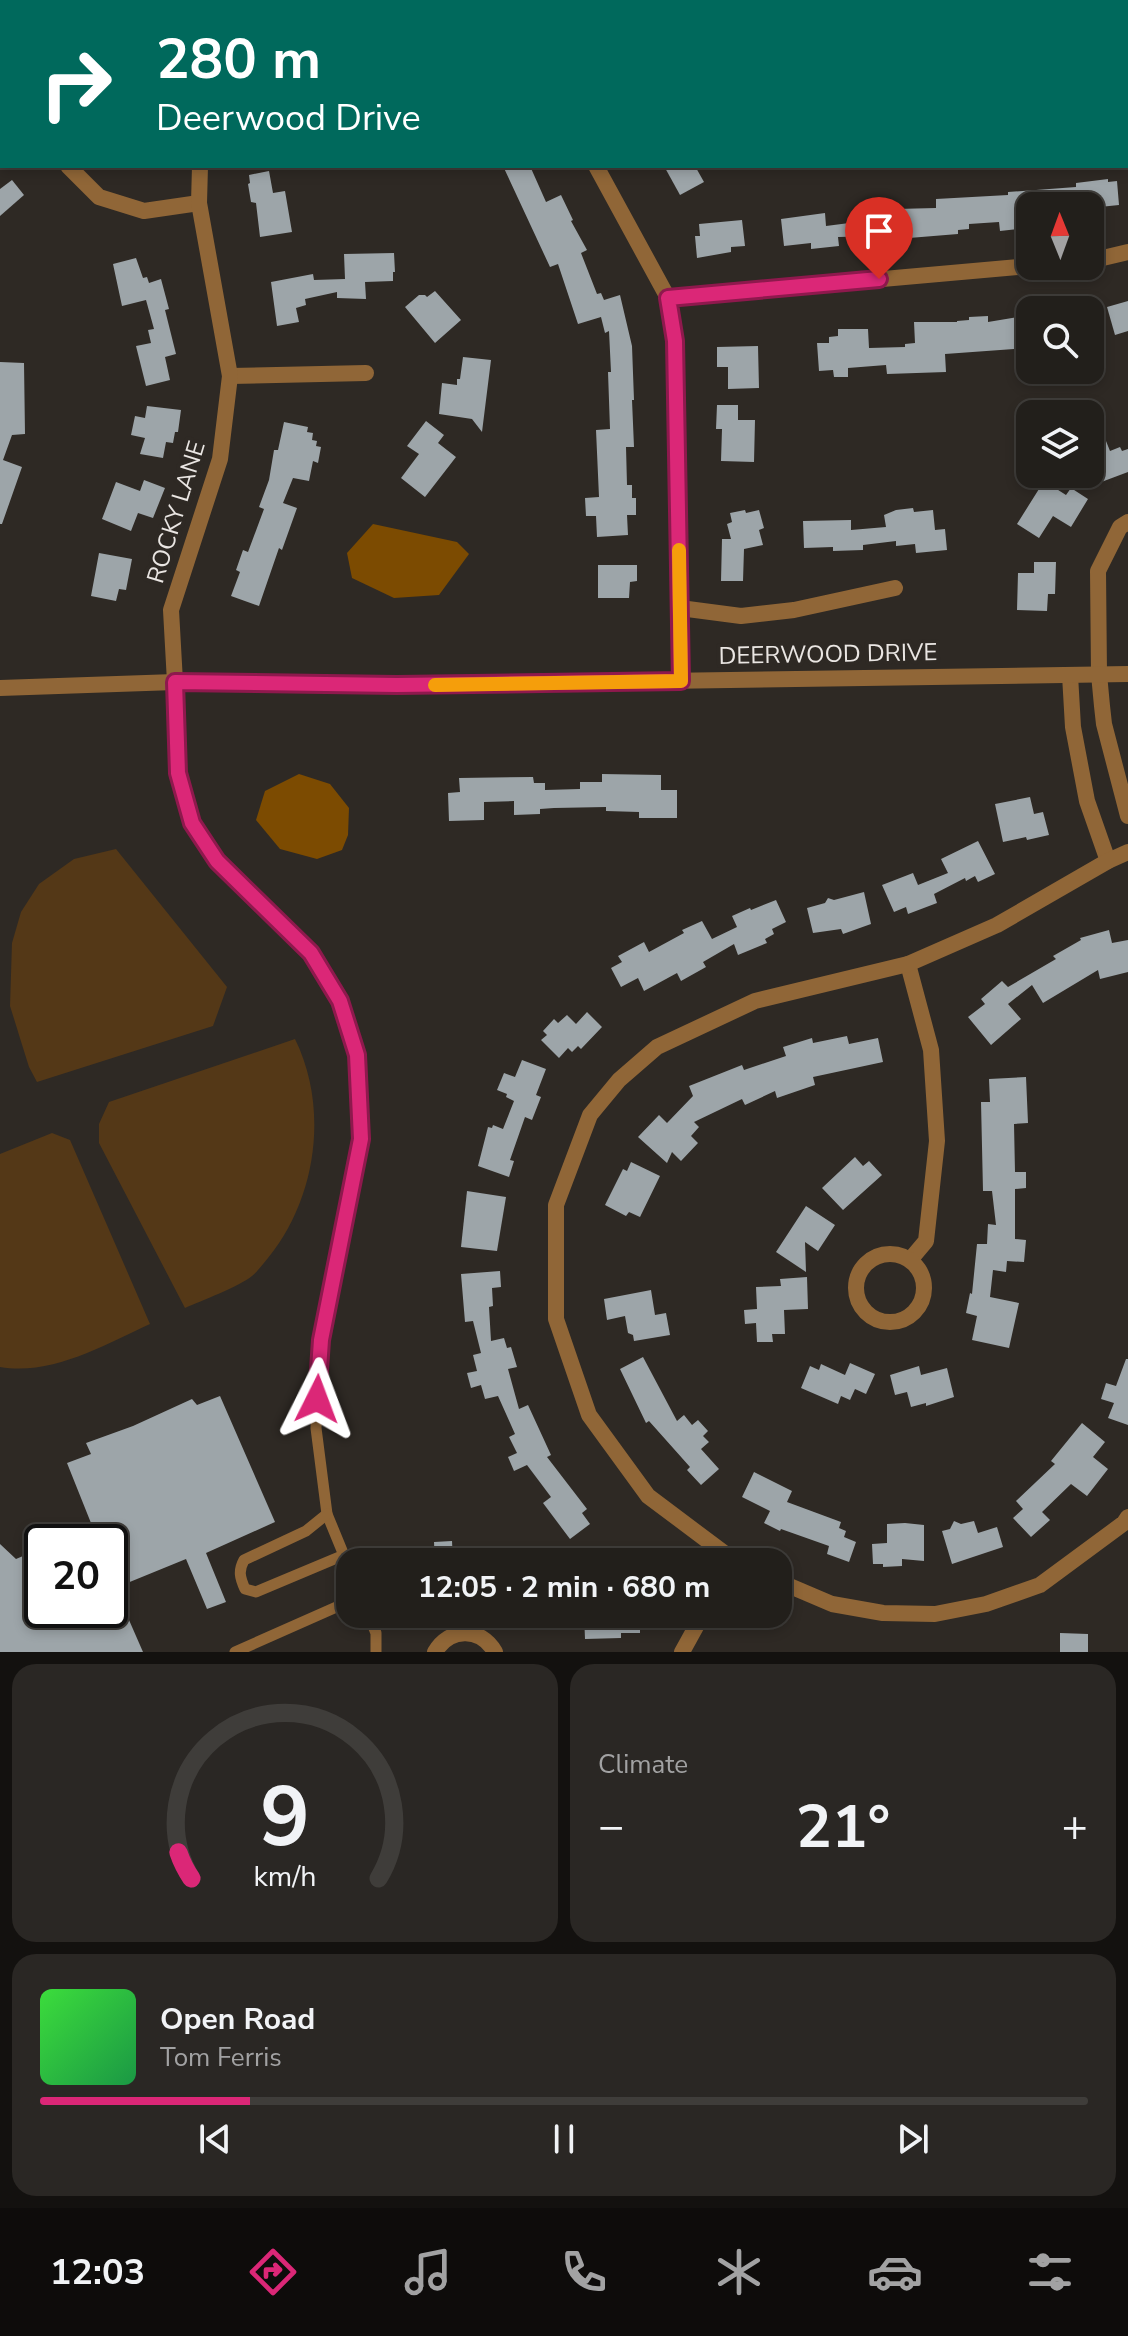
<!DOCTYPE html>
<html lang="en">
<head>
<meta charset="utf-8">
<style>
  body { margin:0; font-family:"Nunito Sans",sans-serif; background:#2a2724; color:#f1f3f6; height:100vh; display:flex; flex-direction:column; font-size:30px; white-space:nowrap }
  * { box-sizing:border-box; margin:0 }
  p { font-size:26px; color:#a2a2a3 }
  .icon { flex:none; width:44px; height:44px; fill:none; stroke:currentColor; stroke-width:2; stroke-linecap:round; stroke-linejoin:round }
  .map { position:relative; height:1652px; overflow:hidden }
  .drawer { display:flex; flex-direction:column; gap:12px; padding:12px; background:#13110f; flex:1 }
  .drawer>* { flex:none }
  .hud { position:absolute; left:0px; top:0px; width:1128px; height:168px; box-shadow:0 4px 12px #0003,0 0 0 2px #3f3d3a; background:#00695c; color:#fff; overflow:hidden }
  .needle { width:52px; rotate:359deg }
  .tools { position:absolute; left:1016px; top:192px; display:grid; gap:16px }
  .tools a { display:grid; place-items:center; width:88px; height:88px; border-radius:16px; background:#221f1b; box-shadow:0 4px 12px #0003,0 0 0 2px #3f3d3a; font-size:40px }
  .speed { position:absolute; left:24px; top:1524px; display:flex; gap:16px; font-size:40px; font-weight:700; text-align:center }
  .speed>* { display:grid; place-content:center; width:104px; height:104px; border-radius:50%; background:#221f1b; box-shadow:0 4px 12px #0003,0 0 0 2px #3f3d3a; line-height:1 }
  .speed .limit { border:4px solid #111; border-radius:12px; background:#fff; color:#111 }
  .pin { position:absolute; display:grid; place-items:center; width:68px; height:68px; color:#fff; margin:-82px -34px; border-radius:50% 50% 50% 0; rotate:-45deg; box-shadow:0 0 8px #0007 }
  .pin .icon { rotate:45deg }
  .me { position:absolute; width:88px; margin:-44px; rotate:3deg; stroke-linejoin:round; filter:drop-shadow(0 0 6px #0008) }
  .turn { display:flex; align-items:center; gap:28px; height:168px; padding:0 24px; font-size:36px }
  .turn .icon { width:104px; height:104px; stroke-width:2.5 }
  .turn b { display:block; font-size:56px; line-height:68px }
  .big { font-size:60px; font-weight:700; line-height:1.1 }
  .drawer .widget { flex:1; display:flex; flex-direction:column; justify-content:center; gap:12px; min-width:0; padding:0 28px; border-radius:24px; background:#2a2724 }
  .drawer .dial { align-items:center; gap:0 }
  .dial svg { height:208px; overflow:visible; fill:none; stroke:#3f3d3a; stroke-width:7; stroke-linecap:round; text-anchor:middle }
  .dial text { fill:#f1f3f6; stroke:none }
  .song { display:flex; align-items:center; gap:24px }
  .cover { width:96px; height:96px; border-radius:12px; background:linear-gradient(135deg,hsl(120 70% 55%),hsl(140 70% 35%)) }
  .played { height:8px; border-radius:4px; background:linear-gradient(90deg,#db2777 20%,#3f3d3a 20%) }
  .keys { display:flex; justify-content:space-around; direction:ltr }
  .heat { display:flex; justify-content:space-between; align-items:center; font-size:44px; direction:ltr }
  .drawer .tiles { flex:1; display:grid; gap:12px; grid-template-columns:1fr 1fr }
  .widget:last-child { grid-column:span 2 }
  .trip { position:absolute; left:336px; top:1548px; width:456px; height:80px; border-radius:24px; background:#221f1b; box-shadow:0 4px 12px #0003,0 0 0 2px #3f3d3a; font-weight:700; line-height:80px; text-align:center }
  .menu { display:flex; height:128px; justify-content:space-around; align-items:center; background:#0e0c0b; color:#a2a2a3 }
  .menu .icon { width:56px; height:56px }
  .menu .on { color:#db2777 }
  .menu b { font-size:36px; color:#f1f3f6 }
  .map>svg:first-child { display:block }
  .green { fill:#543817 }
  .water { fill:#7c4b01 }
  .building { fill:#9da5a9 }
  .lines { fill:none; stroke-linecap:round; stroke-linejoin:round }
  .service { stroke:#906637; stroke-width:11 }
  .minor { stroke:#906637; stroke-width:16 }
  .tertiary { stroke:#906637; stroke-width:16 }
  .route-casing { stroke:#8e194d; stroke-width:20 }
  .route { stroke:#db2777; stroke-width:14 }
  .slow { stroke:#f59e0b; stroke-width:14 }
  .labels { text-anchor:middle; stroke-width:8; stroke-linejoin:round; paint-order:stroke }
  .street-label { font-size:24px; fill:#eae6e3; stroke:#2e2924 }
</style>
</head>
<body>
<div class="map">
<svg width="1128" height="1652" viewBox="0 0 1128 1652">
  <rect width="100%" height="100%" fill="#2e2924"/>
  <g class="green">
    <polygon points="116,849 227,987 213,1026 37,1082 29,1067 10,1006 12,943 21,912 39,884 74,859"/>
    <path d="M 295,1039 C 329,1108 317,1198 268,1258 C 263,1264 258,1271 252,1276 C 240,1286 201,1301 185,1308 L 99,1143 L 99,1124 L 109,1102 Z"/>
    <path d="M 52,1133 L 70,1140 L 150,1324 C 104,1345 52,1376 0,1367 L 0,1154 Z"/>
  </g>
  <g class="water">
    <polygon points="373,524 457,542 469,554 439,595 394,598 352,578 347,553"/>
    <polygon points="299,774 330,784 349,808 348,835 342,850 317,859 280,849 256,820 265,791"/>
  </g>
  <g class="building">
    <polygon points="503,166 530,166 546,202 561,195 573,220 571,221 587,250 581,253 597,294 601,293 604,300 620,295 632,346 634,400 632,400 634,447 626,447 627,485 632,485 632,498 636,498 636,515 627,515 628,535 597,537 596,516 586,516 585,498 599,497 596,430 610,429 608,372 611,372 609,331 605,333 601,317 578,324 558,264 550,267"/>
    <polygon points="664,166 695,166 704,182 680,195"/>
    <polygon points="269,171 273,193 285,191 292,232 260,237 256,203 251,202 248,184 250,183 249,175"/>
    <polygon points="1108,179 1108,182 1117,181 1119,205 1090,208 1090,206 1030,206 1028,228 1000,231 999,222 969,224 969,229 958,230 958,234 909,238 909,241 880,242 880,236 838,237 839,246 811,249 811,243 784,246 781,219 825,213 826,226 857,222 856,206 896,204 896,209 936,208 936,199 1008,195 1008,192 1076,187 1076,183"/>
    <polygon points="12,180 24,195 0,216 0,189"/>
    <polygon points="742,220 745,246 731,247 731,252 697,258 695,236 700,236 699,224"/>
    <polygon points="394,253 395,272 393,272 393,281 365,282 366,299 337,298 337,292 305,299 306,305 296,308 299,322 277,326 271,282 313,274 314,280 345,279 344,254"/>
    <polygon points="136,258 143,278 147,277 149,283 161,279 169,309 165,310 176,354 165,357 170,380 146,386 136,346 151,343 148,330 154,329 146,300 122,306 113,264"/>
    <polygon points="435,291 461,320 435,343 405,307 419,295 425,295 427,297"/>
    <polygon points="1128,301 1128,331 1115,335 1107,307"/>
    <polygon points="1030,315 1030,336 1014,338 1014,349 945,354 946,372 887,374 886,365 848,368 848,377 834,377 833,370 819,371 817,343 829,343 829,337 838,336 838,329 868,329 869,348 905,347 905,344 915,343 914,322 957,322 957,321 969,320 969,317 988,316 988,322"/>
    <polygon points="758,346 759,388 728,389 728,367 717,367 717,347"/>
    <polygon points="463,357 491,360 482,432 472,419 439,414 442,383 457,385 457,379 460,379"/>
    <polygon points="0,362 24,363 25,434 12,435 3,460 22,467 2,524 0,524"/>
    <polygon points="717,405 738,405 738,420 755,420 754,462 721,461 722,429 716,429"/>
    <polygon points="147,406 181,410 178,432 175,432 173,443 166,442 163,458 140,454 145,438 131,435 135,416 145,418"/>
    <polygon points="426,421 444,435 438,443 456,457 425,497 401,478 419,454 407,446"/>
    <polygon points="284,422 308,427 307,432 313,433 312,440 317,441 316,446 321,447 318,463 313,461 309,481 293,478 283,503 297,508 282,550 279,548 259,606 231,596 240,572 236,570 243,550 248,552 264,509 259,507 269,480 274,450 278,450"/>
    <polygon points="1106,441 1110,451 1120,447 1122,451 1128,449 1128,472 1096,484 1090,467 1090,458 1095,456 1092,447"/>
    <polygon points="144,480 165,488 153,518 138,513 131,531 102,519 116,482 140,491"/>
    <polygon points="1044,481 1066,495 1071,488 1088,499 1071,527 1053,516 1039,538 1017,524"/>
    <polygon points="913,508 914,512 933,510 935,530 945,529 947,550 916,553 915,544 896,546 896,541 863,545 863,550 833,551 833,547 804,548 803,521 851,520 851,530 886,527 884,515 896,510"/>
    <polygon points="745,510 746,513 759,510 764,528 759,530 763,545 744,549 743,581 721,581 722,539 731,539 727,524 732,522 730,513"/>
    <polygon points="99,553 132,559 126,590 119,589 116,601 91,596"/>
    <polygon points="1034,562 1056,562 1055,594 1048,594 1047,611 1017,610 1018,573 1034,573"/>
    <polygon points="598,565 637,565 637,581 630,582 629,598 598,598"/>
    <polygon points="602,774 661,775 661,790 677,790 677,818 639,818 639,812 606,811 606,807 554,808 540,809 540,814 514,815 514,801 484,802 484,820 449,821 448,793 460,792 459,778 533,777 534,783 545,783 545,790 580,789 580,782 602,782"/>
    <polygon points="1030,797 1034,814 1043,812 1049,835 1027,840 1026,837 1003,842 995,804"/>
    <polygon points="978,841 995,874 978,882 975,876 966,881 965,878 934,894 937,903 908,914 906,907 894,912 882,885 913,873 918,885 948,873 941,859"/>
    <polygon points="864,892 871,924 843,934 841,929 813,933 807,908 825,903 828,898 834,900"/>
    <polygon points="776,900 786,922 772,929 774,934 765,939 767,943 738,955 734,944 703,962 706,967 681,981 677,973 644,991 638,978 621,987 611,968 622,962 618,956 644,942 649,952 684,933 682,930 702,921 712,939 737,927 732,916 750,908 751,910"/>
    <polygon points="1109,930 1112,943 1128,940 1128,972 1100,979 1098,970 1043,1003 1032,985 1008,1004 1021,1019 991,1045 968,1017 985,1004 981,999 1002,981 1008,987 1056,959 1053,956 1081,940 1080,938"/>
    <polygon points="587,1012 602,1027 581,1049 578,1046 572,1052 568,1048 559,1058 541,1040 547,1035 543,1031 554,1019 558,1023 567,1015 576,1024"/>
    <polygon points="847,1036 849,1044 878,1038 883,1062 813,1077 815,1085 777,1098 775,1091 745,1105 742,1099 694,1122 699,1127 691,1136 698,1143 681,1161 672,1152 667,1163 638,1137 659,1115 667,1123 693,1096 689,1086 742,1065 744,1070 786,1056 783,1047 812,1038 813,1043"/>
    <polygon points="522,1060 546,1069 536,1095 541,1097 532,1120 525,1117 510,1160 514,1161 509,1177 478,1166 488,1127 492,1128 493,1125 503,1129 514,1101 506,1097 507,1094 497,1090 504,1073 515,1077"/>
    <polygon points="1026,1077 1028,1123 1014,1124 1015,1172 1026,1172 1026,1188 1015,1189 1015,1239 1026,1240 1024,1262 1007,1261 1006,1272 993,1270 990,1297 1019,1303 1009,1348 972,1340 977,1316 966,1313 970,1293 972,1294 977,1244 987,1244 988,1224 996,1225 992,1191 983,1191 981,1102 990,1102 989,1079"/>
    <polygon points="855,1157 863,1166 869,1161 882,1175 843,1210 822,1188"/>
    <polygon points="631,1162 660,1176 640,1217 629,1212 626,1216 605,1205 623,1169 627,1171"/>
    <polygon points="467,1191 506,1197 497,1251 461,1247"/>
    <polygon points="806,1206 835,1225 818,1251 805,1242 806,1272 776,1252"/>
    <polygon points="500,1271 501,1287 492,1288 493,1306 489,1307 491,1341 504,1338 507,1348 511,1347 517,1367 508,1369 519,1409 528,1405 551,1455 547,1457 587,1509 582,1513 590,1524 570,1539 543,1503 551,1497 527,1465 514,1471 508,1457 517,1453 509,1437 515,1434 498,1396 485,1399 481,1385 471,1388 467,1373 477,1371 473,1355 481,1353 473,1321 465,1322 461,1274"/>
    <polygon points="807,1277 808,1309 784,1310 785,1334 772,1334 773,1342 757,1342 756,1323 745,1324 744,1310 757,1309 756,1287 781,1286 780,1279"/>
    <polygon points="651,1290 655,1315 666,1313 670,1335 634,1341 633,1335 628,1333 625,1316 607,1320 604,1299"/>
    <polygon points="643,1357 677,1421 684,1415 692,1425 698,1420 708,1431 703,1436 709,1442 701,1449 719,1469 701,1485 687,1470 690,1467 649,1421 646,1423 620,1369"/>
    <polygon points="1126,1359 1128,1359 1128,1425 1108,1418 1114,1403 1101,1399 1106,1383 1116,1386"/>
    <polygon points="850,1363 875,1374 866,1394 855,1389 850,1400 841,1396 838,1404 801,1388 810,1366 819,1370 821,1364 845,1375"/>
    <polygon points="919,1366 921,1375 947,1368 954,1397 926,1406 926,1403 911,1407 907,1392 895,1395 890,1375"/>
    <polygon points="220,1396 275,1522 206,1553 226,1602 207,1609 186,1559 115,1588 143,1652 0,1652 0,1544 16,1559 42,1548 42,1610 110,1610 110,1542 58,1542 93,1528 67,1463 91,1454 86,1443 133,1426 192,1399 197,1405"/>
    <polygon points="1082,1423 1105,1442 1093,1457 1108,1469 1087,1496 1071,1484 1042,1512 1050,1520 1031,1537 1013,1518 1023,1509 1016,1501 1055,1464 1051,1461"/>
    <polygon points="754,1472 792,1491 787,1502 841,1522 839,1528 846,1531 844,1537 856,1542 849,1562 827,1554 829,1546 781,1529 780,1531 764,1523 770,1511 742,1497"/>
    <polygon points="954,1521 961,1524 974,1521 978,1533 997,1527 1003,1547 952,1564 942,1531 950,1529"/>
    <polygon points="905,1523 924,1525 924,1561 902,1559 902,1566 883,1567 883,1564 873,1564 872,1544 887,1543 887,1524"/>
    <polygon points="452,1541 453,1562 435,1562 434,1542"/>
    <polygon points="584,1614 640,1614 640,1633 621,1633 621,1638 585,1639"/>
    <polygon points="1060,1633 1088,1634 1088,1652 1060,1652"/>
  </g>
  <g class="lines">
    <g class="service">
      <polyline points="175,682 178,773 192,823 217,861 311,953 340,1001 357,1055 361,1139 321,1340 316,1428 327,1514 350,1570"/>
      <path d="M 327,1514 L 306,1531 L 244,1560 C 238,1571 240,1578 245,1589 L 256,1592 L 344,1555"/>
      <polyline points="368,1614 376,1633 376,1652"/>
      <polyline points="235,1652 350,1601"/>
    </g>
    <g class="minor">
      <polyline points="555,0 556,2"/>
      <polyline points="296,2 300,0"/>
      <polyline points="0,97 2,99"/>
      <polyline points="68,166 99,197 144,211 199,203"/>
      <polyline points="596,166 668,298 675,341 681,681"/>
      <polyline points="1090,261 1128,252"/>
      <polyline points="668,298 1030,266"/>
      <polyline points="230,376 366,373"/>
      <polyline points="1128,522 1120,527 1098,571 1099,674 1102,706 1104,724 1128,816"/>
      <polyline points="680,608 741,616 794,610 895,588"/>
      <polyline points="1070,675 1073,727 1087,801 1108,861"/>
      <polyline points="175,682 171,610 220,459 230,376 199,203 200,166"/>
      <polyline points="908,964 931,1050 937,1141 926,1241 910,1260"/>
      <circle cx="890" cy="1288" r="34"/>
      <polyline points="736,1562 648,1496 589,1415 556,1319 556,1205 590,1115 619,1080 657,1047 755,1001 908,964 997,925 1108,861 1128,852"/>
      <polyline points="778,1581 832,1604 883,1613 935,1614 986,1604 1040,1585 1124,1523 1128,1517"/>
      <path d="M 435,1652 C 449,1628 480,1626 495,1652"/>
      <polyline points="682,1652 703,1614"/>
    </g>
    <polyline class="tertiary" points="0,688 175,682 397,685 1128,674"/>
  </g>
  <g class="lines">
    <defs>
      <polyline id="route" points="317,1399 321,1340 361,1139 357,1055 340,1001 311,953 217,861 192,823 178,773 175,682 397,685 681,681 675,341 668,298 879,279"/>
    </defs>
    <use href="#route" class="route-casing"/>
    <use href="#route" class="route"/>
    <polyline class="slow" points="435,685 681,681 679,550"/>
  </g>
  <g class="labels">
    <g class="street-label">
      <text transform="translate(176 512) rotate(-73)" y="8">ROCKY LANE</text>
      <text transform="translate(828 654) rotate(-1)" y="8">DEERWOOD DRIVE</text>
    </g>
  </g>
</svg>
<div class="tools">
<a><svg class="needle" viewBox="-14 -14 28 28"><path d="M0-13l5 13h-10z" fill="#e53935"/><path d="M0 13l5-13h-10z" fill="#a2a2a3"/></svg></a>
<a><svg class="icon" aria-label="search" viewBox="0 0 24 24"><circle cx="10" cy="10" r="6"/><path d="M15 15l6 6"/></svg></a>
<a><svg class="icon" aria-label="layers" viewBox="0 0 24 24"><path d="M12 4l9 5-9 5-9-5zM3 14l9 5 9-5"/></svg></a>
</div>
<div class="speed"><div class="limit">20</div></div>
<div class="pin" style="left:879px;top:279px;background:#d93025"><svg class="icon" aria-label="arrive" viewBox="0 0 24 24"><path d="M6 21V4h12l-3 4 3 4H6"/></svg></div>
<svg class="me" style="left:317px;top:1399px" viewBox="-20 -20 40 40"><path d="M0-17L14 15 0 8-14 15z" fill="#db2777" stroke="#fff" stroke-width="4"/></svg>
<div class="trip">12:05 · 2 min · 680 m</div>
<div class="hud">
<div class="turn"><svg class="icon" aria-label="right" viewBox="0 0 24 24"><path d="M7 20v-9h11M14 6l5 5-5 5"/></svg><div><b>280 m</b>Deerwood Drive</div></div>
</div>
</div>
<section class="drawer">
<div class="tiles">
<div class="widget dial"><svg viewBox="0 0 100 80">
<path d="M14 69A42 42 0 1 1 86 69"/>
<path d="M14 69A42 42 0 0 1 9 59" stroke="#db2777"/>
<text x="50" y="56" font-size="32" font-weight="700">9</text>
<text x="50" y="72" font-size="11">km/h</text>
</svg></div>
<div class="widget"><p>Climate</p>
<div class="heat"><a>−</a><b class="big">21°</b><a>+</a></div>
</div>
<div class="widget">
<div class="song"><i class="cover"></i><div><b>Open Road</b><p>Tom Ferris</p></div></div>
<div class="played"></div>
<div class="keys"><svg class="icon" aria-label="previous" viewBox="0 0 24 24"><path d="M18 5L8 12l10 7zM5 5v14"/></svg><svg class="icon" aria-label="pause" viewBox="0 0 24 24"><path d="M8 5v14M16 5v14"/></svg><svg class="icon" aria-label="next" viewBox="0 0 24 24"><path d="M6 5l10 7-10 7zM19 5v14"/></svg></div>
</div>
</div>
</section>
<nav class="menu">
<b>12:03</b>
<svg class="icon on" aria-label="directions" viewBox="0 0 24 24"><path d="M12 3l9 9-9 9-9-9zM9 14v-3h6M13 9l2 2-2 2"/></svg>
<svg class="icon" aria-label="music" viewBox="0 0 24 24"><path d="M9 18V5l10-2v13"/><circle cx="6" cy="18" r="3"/><circle cx="16" cy="16" r="3"/></svg>
<svg class="icon" aria-label="phone" viewBox="0 0 24 24"><path d="M5 4h4l2 5-3 2q2 4 5 5l2-3 5 2v4C11 20 4 13 5 4z"/></svg>
<svg class="icon" aria-label="climate" viewBox="0 0 24 24"><path d="M12 3v18M4 7l16 10M4 17L20 7"/></svg>
<svg class="icon" aria-label="car" viewBox="0 0 24 24"><path d="M5 17H2v-5l4-1 3-4h7l3 4 3 1v5h-3M9 17h6M6 11h13"/><circle cx="7" cy="17" r="2"/><circle cx="17" cy="17" r="2"/></svg>
<svg class="icon" aria-label="filters" viewBox="0 0 24 24"><path d="M4 7h16M4 17h16"/><circle cx="9" cy="7" r="2"/><circle cx="15" cy="17" r="2"/></svg>
</nav>
</body>
</html>
